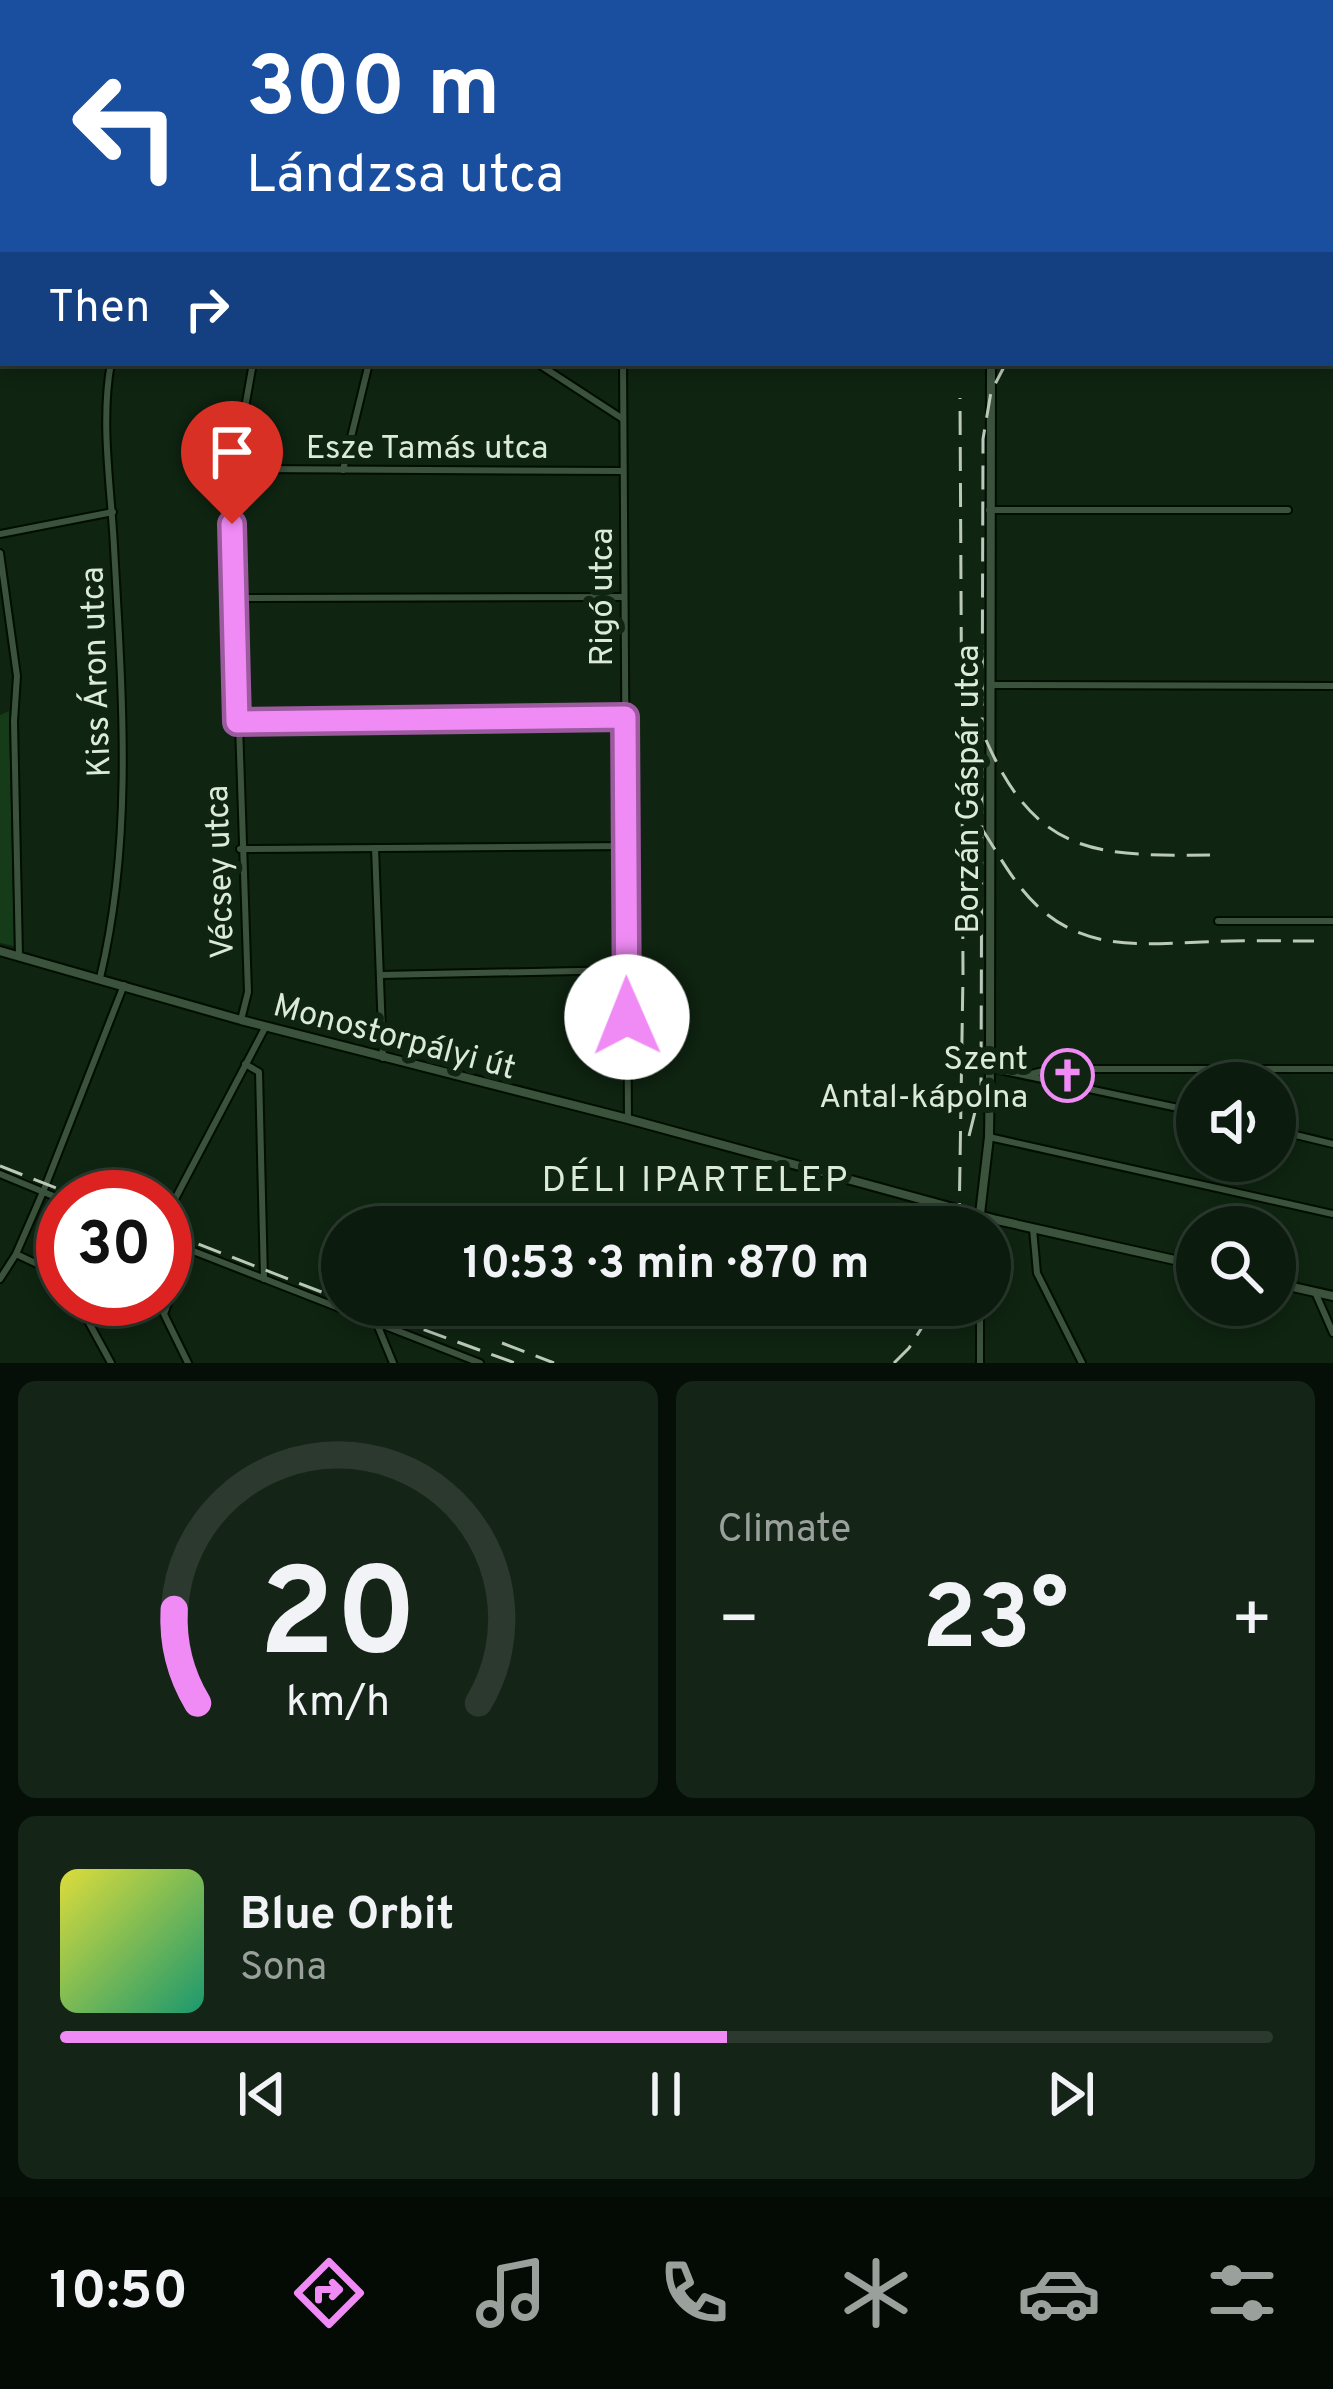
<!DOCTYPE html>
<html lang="en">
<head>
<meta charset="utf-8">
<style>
  body { margin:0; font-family:Overpass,sans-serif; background:#142416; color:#f1f3f6; height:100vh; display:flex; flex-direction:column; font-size:45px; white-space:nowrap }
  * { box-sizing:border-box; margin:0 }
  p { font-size:39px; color:#9aa19d }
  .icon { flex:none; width:66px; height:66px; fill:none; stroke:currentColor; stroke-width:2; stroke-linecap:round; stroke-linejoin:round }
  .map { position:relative; height:1363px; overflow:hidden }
  .sheet { display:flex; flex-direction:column; gap:18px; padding:18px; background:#060f07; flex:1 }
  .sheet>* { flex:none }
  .top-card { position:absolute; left:0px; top:0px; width:1335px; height:366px; box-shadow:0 6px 18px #0003,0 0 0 3px #2b392e; background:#1a4fa0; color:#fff; overflow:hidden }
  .controls { position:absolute; left:1176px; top:1062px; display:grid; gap:24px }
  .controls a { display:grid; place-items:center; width:120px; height:120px; border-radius:50%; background:#0b1b0d; box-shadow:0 6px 18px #0003,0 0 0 3px #2b392e; font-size:60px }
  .speed { position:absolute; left:36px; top:1170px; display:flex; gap:24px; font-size:60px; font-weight:700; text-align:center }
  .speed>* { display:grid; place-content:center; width:156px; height:156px; border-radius:50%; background:#0b1b0d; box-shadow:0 6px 18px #0003,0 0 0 3px #2b392e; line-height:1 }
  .speed .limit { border:18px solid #d22; background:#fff; color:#111 }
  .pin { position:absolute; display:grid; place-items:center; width:102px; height:102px; color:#fff; margin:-123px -51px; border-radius:50% 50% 50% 0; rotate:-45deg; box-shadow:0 0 12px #0007 }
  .pin .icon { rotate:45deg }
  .me { position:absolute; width:132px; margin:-66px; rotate:359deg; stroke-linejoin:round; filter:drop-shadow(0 0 9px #0008) }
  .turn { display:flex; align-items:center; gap:42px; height:252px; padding:0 48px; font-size:54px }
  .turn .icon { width:156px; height:156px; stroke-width:2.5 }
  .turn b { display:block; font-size:84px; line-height:102px }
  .then { display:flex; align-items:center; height:114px; padding:0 48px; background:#0003; gap:24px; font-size:45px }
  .big { font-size:90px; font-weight:700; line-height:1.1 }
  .sheet .tile { flex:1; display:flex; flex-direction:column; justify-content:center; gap:18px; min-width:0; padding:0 42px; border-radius:18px; background:#142416 }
  .sheet .dial { align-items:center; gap:0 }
  .dial svg { height:312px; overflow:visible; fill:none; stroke:#2b392e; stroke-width:7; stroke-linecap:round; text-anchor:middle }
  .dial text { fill:#f1f3f6; stroke:none }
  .song { display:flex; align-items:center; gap:36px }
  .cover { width:144px; height:144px; border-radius:18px; background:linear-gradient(135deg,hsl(60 70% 55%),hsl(160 70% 35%)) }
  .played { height:12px; border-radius:6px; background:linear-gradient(90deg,#f08bf5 55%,#2b392e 55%) }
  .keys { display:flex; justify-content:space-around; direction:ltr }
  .heat { display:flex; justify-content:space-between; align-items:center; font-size:66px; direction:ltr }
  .sheet .tiles { flex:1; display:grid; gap:18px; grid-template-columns:1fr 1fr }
  .tile:last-child { grid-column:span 2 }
  .trip { position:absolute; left:321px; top:1206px; width:690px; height:120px; border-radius:60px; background:#0b1b0d; box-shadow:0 6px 18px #0003,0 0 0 3px #2b392e; font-weight:700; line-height:120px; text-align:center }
  .tabs { display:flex; height:192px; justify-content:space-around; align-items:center; background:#040b05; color:#9aa19d }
  .tabs .icon { width:84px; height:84px }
  .tabs .on { color:#f08bf5 }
  .tabs b { font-size:54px; color:#f1f3f6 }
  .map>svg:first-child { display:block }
  .green { fill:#153b19 }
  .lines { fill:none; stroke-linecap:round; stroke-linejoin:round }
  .minor-casing { stroke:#000d01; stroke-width:10 }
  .tertiary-casing { stroke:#000d01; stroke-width:12 }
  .secondary-casing { stroke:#000d01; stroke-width:12 }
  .minor { stroke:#3b523c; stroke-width:6 }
  .tertiary { stroke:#3b523c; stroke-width:8 }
  .secondary { stroke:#38683d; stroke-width:8 }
  .rail { stroke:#bac9ba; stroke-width:3; stroke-dasharray:24 12; stroke-linecap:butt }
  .route-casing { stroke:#9c5a9f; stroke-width:30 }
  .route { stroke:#f08bf5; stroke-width:21 }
  .labels { text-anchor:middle; stroke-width:12; stroke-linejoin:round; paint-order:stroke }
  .street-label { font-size:33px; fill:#dceadc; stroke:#0f2411 }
  .poi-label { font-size:33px; fill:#dceadc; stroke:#0f2411; text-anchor:end }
  .neighbourhood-label { font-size:36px; letter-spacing:3px; fill:#dceadc; stroke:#0f2411 }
</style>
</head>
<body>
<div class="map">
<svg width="1333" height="1363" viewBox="0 0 1333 1363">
  <rect width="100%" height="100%" fill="#0f2411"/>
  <polygon class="green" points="9,711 14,946 0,943 0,715"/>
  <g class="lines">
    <defs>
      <g id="minor">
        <polyline points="230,0 234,3"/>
        <polyline points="280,0 280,3"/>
        <polyline points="620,0 620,3"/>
        <polyline points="0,6 3,8"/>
        <polyline points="0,246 3,258"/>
        <polyline points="0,277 3,276"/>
        <polyline points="0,327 3,314"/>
        <polyline points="537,363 623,419"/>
        <polyline points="623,363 628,1119"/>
        <polyline points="232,469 623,471"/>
        <polyline points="343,470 369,363"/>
        <polyline points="989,510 1288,510"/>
        <polyline points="0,534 113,512"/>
        <polyline points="0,553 17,676 14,721 19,956"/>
        <polyline points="234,598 624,597"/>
        <polyline points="990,685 1333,686"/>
        <polyline points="237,722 623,717"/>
        <polyline points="375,848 383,1058"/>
        <polyline points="240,849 626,846"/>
        <polyline points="1218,921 1333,921"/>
        <polyline points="380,975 626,970"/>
        <path d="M 100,978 C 134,837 122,691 114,547 C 111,487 100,422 111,363"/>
        <polyline points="241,1020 248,992 231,486 253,363"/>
        <polyline points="245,1064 259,1072 264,1279"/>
        <polyline points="990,1068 1197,1112"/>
        <polyline points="1031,1074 1051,1069 1333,1069"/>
        <polyline points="1275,1130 1333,1144"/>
        <polyline points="989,1137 1333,1214"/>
        <polyline points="0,1174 63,1200"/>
        <polyline points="165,1218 266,1026"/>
        <polyline points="980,1227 980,1214"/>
        <polyline points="1033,1229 1037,1273 1082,1363"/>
        <polyline points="165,1240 480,1363"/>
        <polyline points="188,1249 164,1314 188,1363"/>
        <polyline points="16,1254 48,1269 63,1282"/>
        <polyline points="0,1279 16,1254 43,1192 124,985"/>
        <polyline points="1315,1292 1333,1333"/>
        <polyline points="76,1299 111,1363"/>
        <polyline points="377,1324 393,1363"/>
        <polyline points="980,1363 980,1305"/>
      </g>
      <g id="tertiary">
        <polyline points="0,951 241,1020 628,1119 997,1220 1197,1265"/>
        <polyline points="980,1214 989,1137 990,1068 991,363"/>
        <polyline points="1275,1283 1333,1296"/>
      </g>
      <g id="secondary">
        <polyline points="1005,0 1005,3"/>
        <polyline points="1332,88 1333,88"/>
      </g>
    </defs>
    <use href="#minor" class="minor-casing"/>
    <use href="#tertiary" class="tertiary-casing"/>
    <use href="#secondary" class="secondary-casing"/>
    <use href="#minor" class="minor"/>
    <use href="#tertiary" class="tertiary"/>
    <use href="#secondary" class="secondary"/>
    <g class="rail">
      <polyline points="1332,243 1333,243"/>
      <path d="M 986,740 C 1037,856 1096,856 1210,855"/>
      <path d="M 982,829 C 1001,858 1016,888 1043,911 C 1090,951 1145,944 1202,942 C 1239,940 1277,941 1314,941"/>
      <polyline points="969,1136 981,1088 983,439 991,392 1006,363"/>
      <polyline points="0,1166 79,1197"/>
      <polyline points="959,1227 963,974 960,398"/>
      <polyline points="165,1231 342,1300"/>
      <polyline points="356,1305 515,1363"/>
      <polyline points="502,1343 554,1363"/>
      <polyline points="894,1363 909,1348 936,1305"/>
    </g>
  </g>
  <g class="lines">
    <defs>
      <polyline id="route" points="232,524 237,722 625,717 627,1017"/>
    </defs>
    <use href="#route" class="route-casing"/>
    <use href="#route" class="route"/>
  </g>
  <defs>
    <symbol id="church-ring" viewBox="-11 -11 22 22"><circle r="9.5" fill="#0f2411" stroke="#f08bf5" stroke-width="1.5"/><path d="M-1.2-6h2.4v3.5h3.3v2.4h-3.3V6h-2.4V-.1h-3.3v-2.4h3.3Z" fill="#f08bf5"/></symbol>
  </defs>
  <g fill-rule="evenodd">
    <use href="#church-ring" x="1038" y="1046" width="59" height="59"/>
  </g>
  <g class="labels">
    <g class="street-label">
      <text x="427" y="458">Esze Tamás utca</text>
      <text transform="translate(600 597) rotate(-90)" y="12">Rigó utca</text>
      <text transform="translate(94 672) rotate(-92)" y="12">Kiss Áron utca</text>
      <text transform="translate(966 789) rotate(-90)" y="12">Borzán Gáspár utca</text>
      <text transform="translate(218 872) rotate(-92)" y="12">Vécsey utca</text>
      <text transform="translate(395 1035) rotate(15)" y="12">Monostorpályi út</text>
    </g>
    <g class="poi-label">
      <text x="1028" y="1069">Szent<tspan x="1028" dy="38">Antal-kápolna</tspan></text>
    </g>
    <g class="neighbourhood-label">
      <text x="696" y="1191">DÉLI IPARTELEP</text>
    </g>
  </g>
</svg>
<div class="controls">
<a><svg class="icon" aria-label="sound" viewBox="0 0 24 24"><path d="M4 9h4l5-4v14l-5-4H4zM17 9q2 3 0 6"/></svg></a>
<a><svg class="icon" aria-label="search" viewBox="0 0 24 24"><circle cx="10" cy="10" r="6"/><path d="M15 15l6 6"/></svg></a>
</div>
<div class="speed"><div class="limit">30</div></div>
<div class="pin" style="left:232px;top:524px;background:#d93025"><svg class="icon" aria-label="arrive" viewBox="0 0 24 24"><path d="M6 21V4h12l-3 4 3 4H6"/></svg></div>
<svg class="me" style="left:627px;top:1017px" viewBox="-20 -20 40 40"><circle r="19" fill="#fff"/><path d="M0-13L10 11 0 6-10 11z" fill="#f08bf5"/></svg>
<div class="trip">10:53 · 3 min · 870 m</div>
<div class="top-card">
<div class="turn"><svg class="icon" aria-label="left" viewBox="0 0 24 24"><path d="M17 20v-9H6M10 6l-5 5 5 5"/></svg><div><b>300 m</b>Lándzsa utca</div></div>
<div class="then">Then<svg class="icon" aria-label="right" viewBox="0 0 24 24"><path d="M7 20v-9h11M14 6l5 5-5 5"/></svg></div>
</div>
</div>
<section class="sheet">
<div class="tiles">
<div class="tile dial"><svg viewBox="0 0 100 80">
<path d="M14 69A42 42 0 1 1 86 69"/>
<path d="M14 69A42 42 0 0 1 8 45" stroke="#f08bf5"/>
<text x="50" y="56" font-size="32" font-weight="700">20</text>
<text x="50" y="72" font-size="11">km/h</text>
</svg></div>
<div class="tile"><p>Climate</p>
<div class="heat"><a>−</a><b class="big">23°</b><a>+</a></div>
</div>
<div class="tile">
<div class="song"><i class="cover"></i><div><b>Blue Orbit</b><p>Sona</p></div></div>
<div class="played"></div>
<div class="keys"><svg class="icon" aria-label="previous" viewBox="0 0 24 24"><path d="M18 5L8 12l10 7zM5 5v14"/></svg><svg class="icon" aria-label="pause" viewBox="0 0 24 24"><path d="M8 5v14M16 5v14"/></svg><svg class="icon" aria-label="next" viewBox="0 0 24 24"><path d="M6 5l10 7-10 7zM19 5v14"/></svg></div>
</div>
</div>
</section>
<nav class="tabs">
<b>10:50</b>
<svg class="icon on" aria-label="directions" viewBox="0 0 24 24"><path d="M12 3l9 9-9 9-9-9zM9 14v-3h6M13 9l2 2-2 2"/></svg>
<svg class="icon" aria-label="music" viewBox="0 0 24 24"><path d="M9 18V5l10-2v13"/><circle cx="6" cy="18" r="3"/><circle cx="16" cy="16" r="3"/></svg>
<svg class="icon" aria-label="phone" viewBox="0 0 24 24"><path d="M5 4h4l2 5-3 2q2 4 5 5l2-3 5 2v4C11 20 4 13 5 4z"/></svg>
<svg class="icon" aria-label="climate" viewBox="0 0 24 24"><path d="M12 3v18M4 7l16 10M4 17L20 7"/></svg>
<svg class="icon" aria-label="car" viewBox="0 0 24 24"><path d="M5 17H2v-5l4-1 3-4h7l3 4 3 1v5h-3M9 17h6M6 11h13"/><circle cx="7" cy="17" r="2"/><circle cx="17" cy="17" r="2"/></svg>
<svg class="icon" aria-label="filters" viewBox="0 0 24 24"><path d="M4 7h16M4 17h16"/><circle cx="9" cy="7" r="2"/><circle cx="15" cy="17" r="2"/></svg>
</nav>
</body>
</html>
